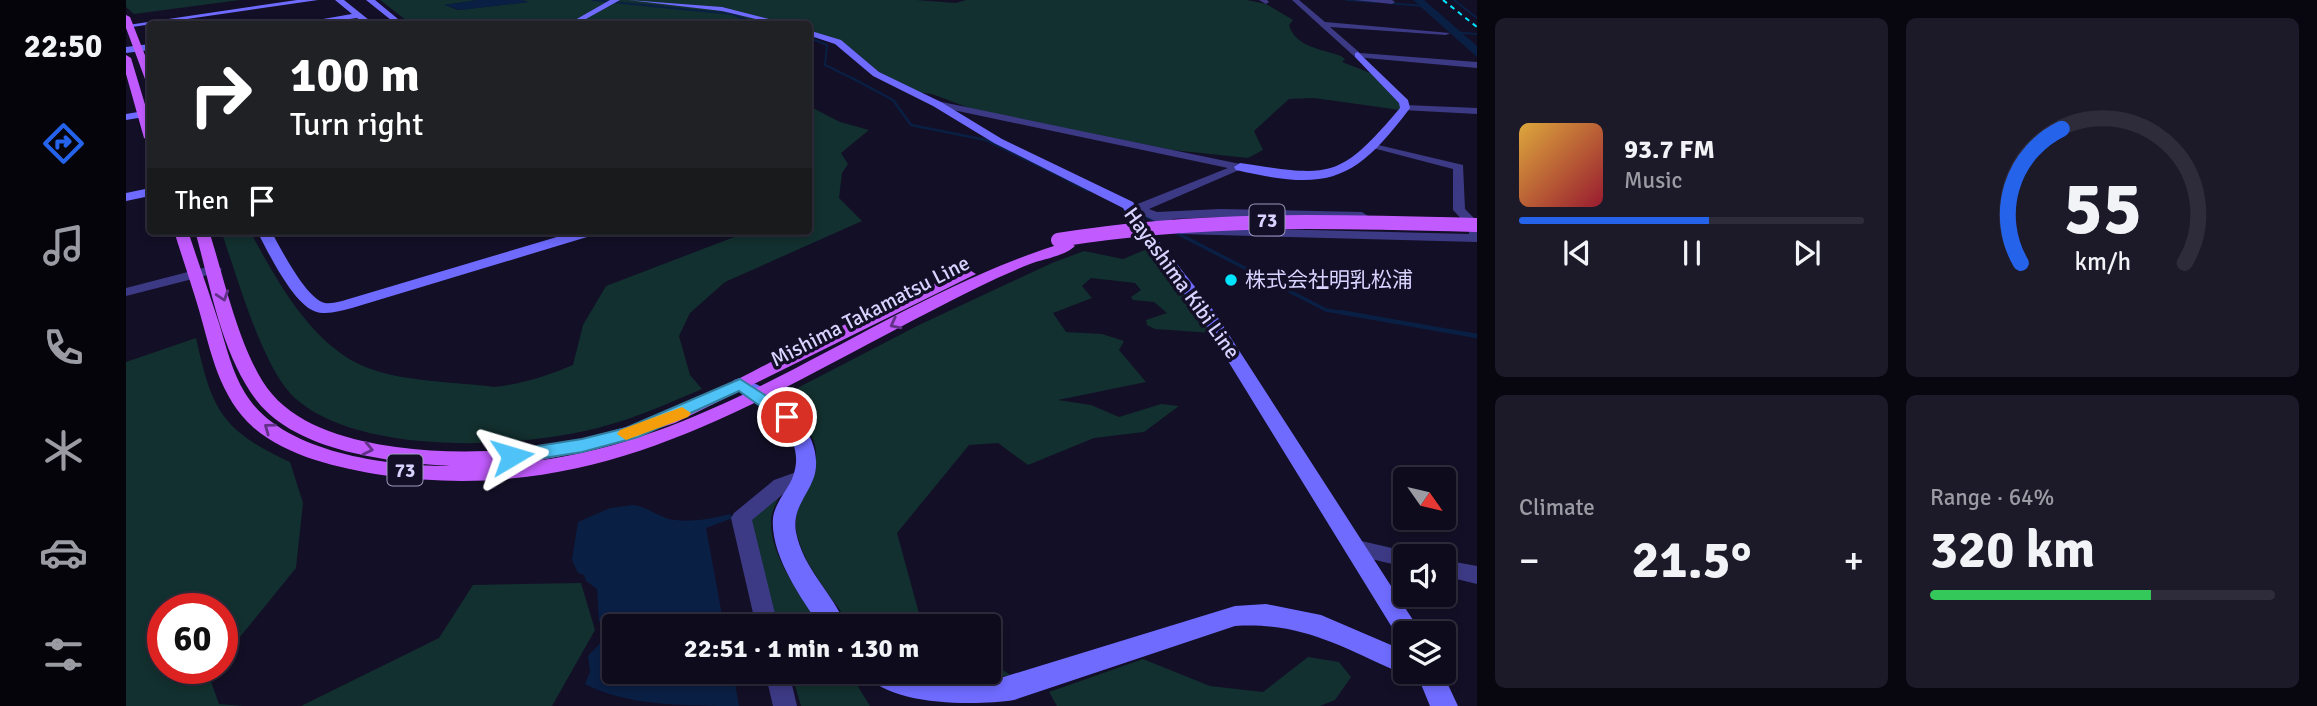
<!DOCTYPE html>
<html lang="en">
<head>
<meta charset="utf-8">
<style>
  body { margin:0; font-family:Signika,"Noto Sans JP",sans-serif; background:#1c1929; color:#f1f3f6; height:100vh; display:flex; flex-direction:column; font-size:26px; white-space:nowrap }
  * { box-sizing:border-box; margin:0 }
  p { font-size:23px; color:#9b9ba3 }
  .icon { flex:none; width:38px; height:38px; fill:none; stroke:currentColor; stroke-width:2; stroke-linecap:round; stroke-linejoin:round }
  .map { position:relative; flex:1; overflow:hidden }
  .side { display:flex; flex-direction:column; gap:18px; padding:18px; background:#08060f; width:840px }
  .side>* { flex:none }
  .top-card { position:absolute; left:21px; top:21px; width:665px; height:214px; border-radius:7px; box-shadow:0 4px 10px #0003,0 0 0 2px #2e2b3b; background:#202124; color:#fff; overflow:hidden }
  .needle { width:46px; rotate:124deg }
  .buttons { position:absolute; left:1267px; top:467px; display:grid; gap:14px }
  .buttons a { display:grid; place-items:center; width:63px; height:63px; border-radius:7px; background:#0e0b1c; box-shadow:0 4px 10px #0003,0 0 0 2px #2e2b3b; font-size:35px }
  .speed { position:absolute; left:21px; top:593px; display:flex; gap:14px; font-size:35px; font-weight:700; text-align:center }
  .speed>* { display:grid; place-content:center; width:91px; height:91px; border-radius:50%; background:#0e0b1c; box-shadow:0 4px 10px #0003,0 0 0 2px #2e2b3b; line-height:1 }
  .speed .limit { border:10px solid #d22; background:#fff; color:#111 }
  .pin { position:absolute; display:grid; place-items:center; width:60px; height:60px; color:#fff; margin:-30px; border:4px solid #fff; border-radius:50%; box-shadow:0 2px 7px #0007 }
  .me { position:absolute; width:77px; margin:-38px; rotate:83deg; stroke-linejoin:round; filter:drop-shadow(0 0 5px #0008) }
  .turn { display:flex; align-items:center; gap:24px; height:147px; padding:0 28px; font-size:32px }
  .turn .icon { width:91px; height:91px; stroke-width:2.5 }
  .turn b { display:block; font-size:49px; line-height:60px }
  .then { display:flex; align-items:center; height:66px; padding:0 28px; background:#0003; gap:14px; font-size:26px }
  .big { font-size:52px; font-weight:800; line-height:1.1 }
  .side .widget { flex:1; display:flex; flex-direction:column; justify-content:center; gap:10px; min-width:0; padding:0 24px; border-radius:10px; background:#1c1929 }
  .side .dial { align-items:center; gap:0 }
  .dial svg { height:182px; overflow:visible; fill:none; stroke:#2e2b3b; stroke-width:7; stroke-linecap:round; text-anchor:middle }
  .dial text { fill:#f1f3f6; stroke:none }
  .song { display:flex; align-items:center; gap:21px }
  .cover { width:84px; height:84px; border-radius:10px; background:linear-gradient(135deg,hsl(40 70% 55%),hsl(350 70% 35%)) }
  .played { height:7px; border-radius:4px; background:linear-gradient(90deg,#2563eb 55%,#2e2b3b 55%) }
  .keys { display:flex; justify-content:space-around; direction:ltr }
  .heat { display:flex; justify-content:space-between; align-items:center; font-size:38px; direction:ltr }
  .charge { height:10px; border-radius:5px; background:linear-gradient(90deg,#34c759 64%,#2e2b3b 0) }
  .side .tiles { flex:1; display:grid; gap:18px; grid-template-columns:repeat(2,1fr) }
  .trip { position:absolute; left:476px; top:614px; width:399px; height:70px; border-radius:7px; background:#0e0b1c; box-shadow:0 4px 10px #0003,0 0 0 2px #2e2b3b; font-weight:800; line-height:70px; text-align:center }
  main { display:flex; flex:1; min-height:0 }
  .menu { display:flex; flex-direction:column; width:126px; justify-content:space-around; align-items:center; background:#06040b; color:#9b9ba3 }
  .menu .icon { width:49px; height:49px }
  .menu .active { color:#2563eb }
  .menu b { font-size:32px; color:#f1f3f6 }
  .map>svg:first-child { display:block }
  .green { fill:#12302f }
  .water { fill:#0a1f44 }
  .lines { fill:none; stroke-linecap:round; stroke-linejoin:round }
  .stream-far3 { stroke:#0a1f44; stroke-width:2 }
  .stream-far2 { stroke:#0a1f44; stroke-width:2.5 }
  .stream-far1 { stroke:#0a1f44; stroke-width:3.5 }
  .stream { stroke:#0a1f44; stroke-width:4.5 }
  .river { fill:#0a1f44; fill-rule:evenodd }
  .street { fill:#3d3a85; fill-rule:evenodd }
  .secondary { fill:#6f6bff; fill-rule:evenodd }
  .primary { fill:#c25bff; fill-rule:evenodd }
  .rail { stroke:#00e5ff; stroke-width:2; stroke-dasharray:5 4.5; stroke-linecap:butt }
  .primary-bridge { stroke:#c25bff; stroke-width:14 }
  .oneway { stroke:#623188 }
  .route { fill:#4fc3f7; stroke:#337fa1; stroke-width:2 }
  .slow { fill:#f59e0b }
  .poi-dot { fill:#00e5ff; stroke:#130f26; stroke-width:2.5 }
  .labels { text-anchor:middle; stroke-width:7; stroke-linejoin:round; paint-order:stroke }
  .shield { fill:#130f26; stroke:#9e99be; stroke-width:2 }
  .shield-label { font-size:19px; font-weight:bold; fill:#d9d4ff }
  .poi-label { font-size:21px; fill:#d9d4ff; stroke:#130f26; text-anchor:start }
  .street-label { font-size:21px; fill:#d9d4ff; stroke:#130f26 }
</style>
</head>
<body>
<main>
<nav class="menu">
<b>22:50</b>
<svg class="icon active" aria-label="directions" viewBox="0 0 24 24"><path d="M12 3l9 9-9 9-9-9zM9 14v-3h6M13 9l2 2-2 2"/></svg>
<svg class="icon" aria-label="music" viewBox="0 0 24 24"><path d="M9 18V5l10-2v13"/><circle cx="6" cy="18" r="3"/><circle cx="16" cy="16" r="3"/></svg>
<svg class="icon" aria-label="phone" viewBox="0 0 24 24"><path d="M5 4h4l2 5-3 2q2 4 5 5l2-3 5 2v4C11 20 4 13 5 4z"/></svg>
<svg class="icon" aria-label="climate" viewBox="0 0 24 24"><path d="M12 3v18M4 7l16 10M4 17L20 7"/></svg>
<svg class="icon" aria-label="car" viewBox="0 0 24 24"><path d="M5 17H2v-5l4-1 3-4h7l3 4 3 1v5h-3M9 17h6M6 11h13"/><circle cx="7" cy="17" r="2"/><circle cx="17" cy="17" r="2"/></svg>
<svg class="icon" aria-label="filters" viewBox="0 0 24 24"><path d="M4 7h16M4 17h16"/><circle cx="9" cy="7" r="2"/><circle cx="15" cy="17" r="2"/></svg>
</nav>
<div class="map">
<svg width="1351" height="706" viewBox="0 0 1351 706">
  <rect width="100%" height="100%" fill="#130f26"/>
  <g class="green">
    <polygon points="0,0 114,0 8,14 0,7"/>
    <path d="M 254,0 L 352,0 L 319,5 L 332,10 L 401,2 L 396,0 L 790,0 L 830,3 L 840,0 L 1121,0 L 1140,4 L 1167,20 L 1163,25 C 1169,47 1196,49 1215,56 L 1219,59 L 1216,62 L 1247,74 L 1275,103 L 1274,110 L 1188,98 L 1163,99 L 1128,131 L 1137,150 L 1122,158 L 1046,150 L 846,109 L 806,94 L 791,92 L 753,72 L 723,47 L 683,36 L 682,24 L 475,24 L 429,19 L 396,24 L 285,24 Z"/>
    <path d="M 683,106 L 714,122 L 743,130 L 715,153 L 722,164 L 716,173 L 713,198 L 736,221 L 599,282 L 564,313 L 553,336 L 564,375 L 576,389 C 545,402 515,416 482,425 C 403,449 236,457 170,399 C 136,369 111,275 95,231 L 124,231 C 152,283 190,354 251,371 C 287,382 330,382 368,387 C 396,384 421,376 447,365 L 457,325 L 480,286 L 624,231 L 682,231 Z"/>
    <path d="M 1021,249 L 1072,310 L 1086,333 L 1029,329 L 1021,325 L 1020,320 L 1041,313 L 1028,302 L 1007,300 L 1005,297 L 1015,290 L 1009,283 L 965,278 L 956,286 L 966,298 L 927,313 L 940,332 L 976,334 L 998,341 L 993,350 L 1020,382 L 932,400 L 965,405 L 993,417 L 1035,404 L 1053,406 L 1018,432 L 968,438 L 902,465 L 872,443 L 843,445 L 771,533 L 794,617 L 809,626 L 725,626 C 707,598 674,562 670,528 C 668,513 676,500 682,487 C 701,445 685,427 652,402 L 652,398 L 793,325 L 926,263 L 958,251 L 997,259 Z"/>
    <path d="M 70,338 C 86,410 95,430 164,462 L 177,503 L 170,568 L 96,659 L 96,609 L 37,609 L 37,668 L 88,669 L 83,676 L 93,704 L 118,706 L 0,706 L 0,362 Z"/>
    <path d="M 654,494 C 651,502 645,512 645,520 C 644,558 676,596 694,626 L 652,626 L 622,523 Z"/>
    <polygon points="455,583 469,630 426,706 175,706 313,638 347,585"/>
    <polygon points="1182,657 1213,662 1225,677 1209,700 1194,706 931,706 923,692 1017,659 1084,686 1137,692"/>
    <path d="M 863,661 L 884,675 C 845,682 812,689 775,672 L 863,672 Z"/>
    <polygon points="665,672 723,672 744,706 675,706"/>
  </g>
  <g class="water">
    <polygon points="352,0 396,0 403,2 334,10 318,5"/>
    <path d="M 507,505 C 521,507 530,515 543,519 C 563,523 584,519 604,514 L 607,518 L 580,528 L 598,626 L 488,626 L 488,672 L 607,672 L 613,706 C 564,706 499,706 459,684 L 464,672 L 462,656 L 478,639 L 479,628 L 473,621 L 471,589 L 460,581 L 458,575 L 452,573 L 446,560 L 452,522 L 484,508 Z"/>
  </g>
  <g class="lines">
    <g class="stream-far3">
      <polyline points="467,0 606,14 630,24"/>
      <polyline points="1221,0 1249,2"/>
      <polyline points="1328,0 1351,18"/>
      <polyline points="1262,3 1299,6"/>
      <polyline points="1326,32 1351,34"/>
      <polyline points="682,37 701,45 699,65 730,80"/>
    </g>
    <polyline class="stream-far2" points="726,78 767,100 785,125 860,140 946,182"/>
    <g class="stream-far1">
      <polyline points="942,180 962,190"/>
      <polyline points="1017,215 1032,223"/>
      <polyline points="1049,232 1200,310 1225,314"/>
    </g>
    <polyline class="stream" points="1214,312 1351,336"/>
    <polygon class="river" points="1287,0 1298,0 1351,46 1351,57"/>
    <g class="street">
      <polygon points="1133,0 1141,0 1143,2 1140,4"/>
      <polygon points="1166,0 1173,0 1199,22 1324,33 1320,35 1204,27 1234,53 1351,62 1351,68 1229,57"/>
      <polygon points="1228,0 1266,0 1269,2 1266,4"/>
      <polygon points="811,101 1114,164 1120,167 1023,209 1031,212 1094,209 1236,212 1242,216 1236,220 1094,217 1045,219 1062,227 1343,234 1343,227 1327,210 1327,169 1243,147 1248,144 1337,165 1339,209 1351,221 1351,242 1055,234 1013,213 1007,215 1001,211 1009,205 1102,168 808,106 806,104"/>
      <polygon points="1279,105 1351,108 1351,114 1276,110 1276,106"/>
      <polygon points="89,265 96,269 94,272 0,296 0,288"/>
      <polygon points="676,470 683,472 685,477 683,482 662,490 626,520 652,626 630,626 605,518 608,513 648,480"/>
      <polygon points="1231,540 1279,551 1288,556 1279,556 1279,567 1224,554 1221,548 1224,542"/>
      <polygon points="1318,560 1351,566 1351,584 1318,576"/>
      <polygon points="639,672 663,672 671,706 647,706"/>
    </g>
    <g class="secondary">
      <polygon points="171,0 192,0 6,27 2,25"/>
      <polygon points="209,0 218,0 248,24 240,24 231,18 185,24 168,24 226,14"/>
      <polygon points="240,0 249,0 278,24 270,24"/>
      <polygon points="484,0 494,0 451,24 442,24"/>
      <polygon points="502,0 596,7 663,24 651,24 596,11"/>
      <polygon points="682,30 715,40 753,72 815,102 876,139 1007,202 1027,234 1085,307 1296,634 1279,634 1279,643 1275,642 1070,309 1016,239 997,208 868,143 807,106 747,76 709,44 682,35"/>
      <polygon points="24,44 24,50 0,53 0,47"/>
      <path d="M 1232,52 L 1282,100 L 1284,108 C 1228,183 1201,191 1110,170 L 1108,167 L 1114,163 C 1205,177 1213,180 1274,108 L 1273,103 L 1229,57 L 1229,53 Z"/>
      <polygon points="24,110 24,116 0,120 0,114"/>
      <polygon points="24,188 24,196 0,201 0,193"/>
      <path d="M 131,231 L 145,231 C 154,247 180,299 199,303 C 204,304 211,302 216,301 L 451,231 L 473,231 L 471,234 L 226,308 C 213,311 200,316 188,311 C 166,302 142,252 131,231 Z"/>
      <path d="M 614,378 C 652,388 701,435 688,477 C 681,497 666,509 670,532 C 677,569 707,593 720,626 L 694,626 C 675,598 644,555 647,518 C 649,503 660,492 666,479 C 684,435 639,408 608,388 L 605,384 L 608,380 Z"/>
      <path d="M 1140,604 L 1195,615 L 1279,651 L 1279,672 L 1286,672 L 1279,675 L 1270,671 C 1212,645 1174,622 1109,626 L 888,700 C 850,706 759,706 739,672 L 774,672 L 786,677 L 818,683 L 871,679 L 1109,606 Z"/>
      <polygon points="1290,672 1316,672 1332,706 1304,706"/>
    </g>
    <g class="primary">
      <polygon points="0,15 4,17 24,68 24,82 19,79 0,28"/>
      <polygon points="0,55 5,58 24,121 24,141 18,138 0,74"/>
      <path d="M 48,231 L 62,231 C 72,262 83,292 93,323 C 100,346 106,372 119,393 C 155,453 261,466 324,466 C 264,462 171,452 131,401 C 95,354 85,287 69,231 L 83,231 C 98,277 115,358 146,394 C 175,428 227,441 270,447 C 359,459 451,447 535,415 C 586,395 634,367 683,342 C 733,317 785,294 837,271 L 842,269 L 850,274 L 549,423 L 473,448 L 410,461 C 604,436 754,300 937,243 L 942,242 L 949,246 C 939,256 917,259 904,264 C 871,277 840,293 809,309 C 625,403 475,507 256,475 C 213,468 162,457 128,428 C 93,397 85,352 73,310 C 65,283 56,257 48,231 Z"/>
    </g>
    <polyline class="rail" points="1317,0 1351,27"/>
    <path class="primary-bridge" d="M 932,240 C 1071,217 1210,221 1351,225"/>
  </g>
  <defs><path id="oneway-chevron" d="M-2-3.5L2.5 0L-2 3.5" fill="none" stroke-width="1.6" stroke-linecap="round" stroke-linejoin="round" transform="scale(1.75)"/></defs>
  <g class="oneway">
    <use href="#oneway-chevron" transform="translate(97 296) rotate(72)"/>
    <use href="#oneway-chevron" transform="translate(769 324) rotate(153)"/>
    <use href="#oneway-chevron" transform="translate(143 428) rotate(-144)"/>
    <use href="#oneway-chevron" transform="translate(242 449) rotate(13)"/>
  </g>
  <polygon class="route" points="614,379 667,413 670,417 667,421 655,421 613,391 512,437 456,452 386,463 376,456 386,450 456,439 500,428"/>
  <polygon class="slow" points="556,407 565,413 562,417 500,440 491,434 494,430"/>
  <circle class="poi-dot" cx="1105" cy="280" r="7"/>
  <g class="labels">
    <g class="shield">
      <rect x="1123.5" y="204.5" width="35" height="31" rx="5"/>
      <rect x="261.5" y="454.5" width="35" height="31" rx="5"/>
    </g>
    <g class="shield-label">
      <text x="1141" y="227">73</text>
      <text x="279" y="477">73</text>
    </g>
    <g class="poi-label">
      <text x="1119" y="287">株式会社明乳松浦</text>
    </g>
    <g class="street-label">
      <text transform="translate(1056 283) rotate(54)" y="7">Hayashima Kibi Line</text>
      <text transform="translate(744 311) rotate(-27)" y="7">Mishima Takamatsu Line</text>
    </g>
  </g>
</svg>
<div class="buttons">
<a><svg class="needle" viewBox="-14 -14 28 28"><path d="M0-13l5 13h-10z" fill="#e53935"/><path d="M0 13l5-13h-10z" fill="#9b9ba3"/></svg></a>
<a><svg class="icon" aria-label="sound" viewBox="0 0 24 24"><path d="M4 9h4l5-4v14l-5-4H4zM17 9q2 3 0 6"/></svg></a>
<a><svg class="icon" aria-label="layers" viewBox="0 0 24 24"><path d="M12 4l9 5-9 5-9-5zM3 14l9 5 9-5"/></svg></a>
</div>
<div class="speed"><div class="limit">60</div></div>
<div class="pin" style="left:661px;top:417px;background:#d93025"><svg class="icon" aria-label="arrive" viewBox="0 0 24 24"><path d="M6 21V4h12l-3 4 3 4H6"/></svg></div>
<svg class="me" style="left:386px;top:456px" viewBox="-20 -20 40 40"><path d="M0-17L14 15 0 8-14 15z" fill="#4fc3f7" stroke="#fff" stroke-width="4"/></svg>
<div class="trip">22:51 · 1 min · 130 m</div>
<div class="top-card">
<div class="turn"><svg class="icon" aria-label="right" viewBox="0 0 24 24"><path d="M7 20v-9h11M14 6l5 5-5 5"/></svg><div><b>100 m</b>Turn right</div></div>
<div class="then">Then<svg class="icon" aria-label="arrive" viewBox="0 0 24 24"><path d="M6 21V4h12l-3 4 3 4H6"/></svg></div>
</div>
</div>
<section class="side">
<div class="tiles">
<div class="widget">
<div class="song"><i class="cover"></i><div><b>93.7 FM</b><p>Music</p></div></div>
<div class="played"></div>
<div class="keys"><svg class="icon" aria-label="previous" viewBox="0 0 24 24"><path d="M18 5L8 12l10 7zM5 5v14"/></svg><svg class="icon" aria-label="pause" viewBox="0 0 24 24"><path d="M8 5v14M16 5v14"/></svg><svg class="icon" aria-label="next" viewBox="0 0 24 24"><path d="M6 5l10 7-10 7zM19 5v14"/></svg></div>
</div>
<div class="widget dial"><svg viewBox="0 0 100 80">
<path d="M14 69A42 42 0 1 1 86 69"/>
<path d="M14 69A42 42 0 0 1 32 10" stroke="#2563eb"/>
<text x="50" y="56" font-size="32" font-weight="700">55</text>
<text x="50" y="72" font-size="11">km/h</text>
</svg></div>
<div class="widget"><p>Climate</p>
<div class="heat"><a>−</a><b class="big">21.5°</b><a>+</a></div>
</div>
<div class="widget"><p>Range · 64%</p><b class="big">320 km</b><div class="charge"></div></div>
</div>
</section>
</main>
</body>
</html>
